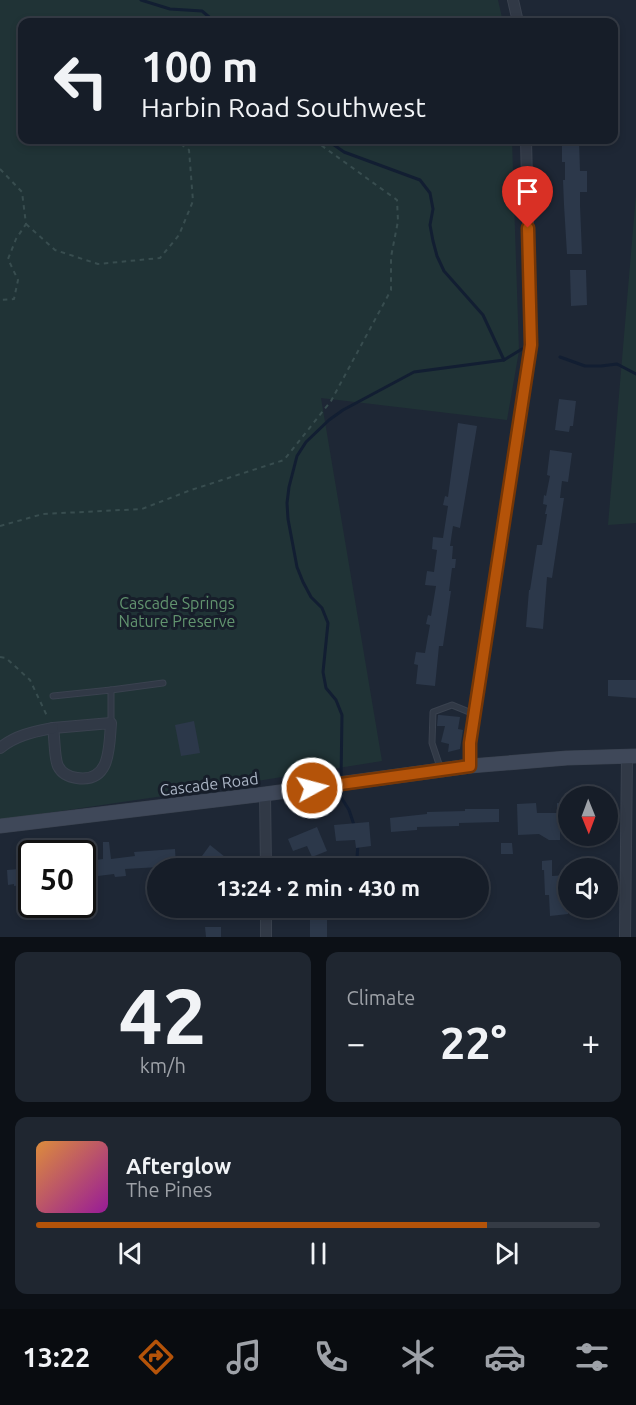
<!DOCTYPE html>
<html lang="en">
<head>
<meta charset="utf-8">
<style>
  body { margin:0; font-family:Ubuntu,sans-serif; background:#1f2630; color:#f1f3f6; height:100vh; display:flex; flex-direction:column; font-size:22px; white-space:nowrap }
  * { box-sizing:border-box; margin:0 }
  p { font-size:20px; color:#9ea2a8 }
  .icon { flex:none; width:33px; height:33px; fill:none; stroke:currentColor; stroke-width:2; stroke-linecap:round; stroke-linejoin:round }
  .map { position:relative; height:937px; overflow:hidden }
  .sheet { display:flex; flex-direction:column; gap:15px; padding:15px; background:#0c1016; flex:1 }
  .sheet>* { flex:none }
  .top-card { position:absolute; left:18px; top:18px; width:600px; height:126px; border-radius:12px; box-shadow:0 3px 9px #0003,0 0 0 2px #353b45; background:#161d28; color:#f1f3f6; overflow:hidden }
  .needle { width:39px; rotate:179deg }
  .buttons { position:absolute; left:558px; top:786px; display:grid; gap:12px }
  .buttons a { display:grid; place-items:center; width:60px; height:60px; border-radius:50%; background:#161d28; box-shadow:0 3px 9px #0003,0 0 0 2px #353b45; font-size:30px }
  .speed { position:absolute; left:18px; top:840px; display:flex; gap:12px; font-size:30px; font-weight:700; text-align:center }
  .speed>* { display:grid; place-content:center; width:78px; height:78px; border-radius:50%; background:#161d28; box-shadow:0 3px 9px #0003,0 0 0 2px #353b45; line-height:1 }
  .speed .limit { border:3px solid #111; border-radius:9px; background:#fff; color:#111 }
  .pin { position:absolute; display:grid; place-items:center; width:51px; height:51px; color:#fff; margin:-62px -26px; border-radius:50% 50% 50% 0; rotate:-45deg; box-shadow:0 0 6px #0007 }
  .pin .icon { rotate:45deg }
  .me { position:absolute; width:66px; margin:-33px; rotate:83deg; stroke-linejoin:round; filter:drop-shadow(0 0 4px #0008) }
  .turn { display:flex; align-items:center; gap:21px; height:126px; padding:0 24px; font-size:27px }
  .turn .icon { width:78px; height:78px; stroke-width:2.5 }
  .turn b { display:block; font-size:42px; line-height:51px }
  .big { font-size:45px; font-weight:600; line-height:1.1 }
  .sheet .card { flex:1; display:flex; flex-direction:column; justify-content:center; gap:9px; min-width:0; padding:0 21px; border-radius:12px; background:#1f2630 }
  .sheet .dial { align-items:center; gap:0 }
  .dial b { font-size:78px; line-height:1 }
  .song { display:flex; align-items:center; gap:18px }
  .cover { width:72px; height:72px; border-radius:9px; background:linear-gradient(135deg,hsl(30 70% 55%),hsl(300 70% 35%)) }
  .played { height:6px; border-radius:3px; background:linear-gradient(90deg,#b45309 80%,#353b45 80%) }
  .keys { display:flex; justify-content:space-around; direction:ltr }
  .heat { display:flex; justify-content:space-between; align-items:center; font-size:33px; direction:ltr }
  .sheet .tiles { flex:1; display:grid; gap:15px; grid-template-columns:1fr 1fr }
  .card:last-child { grid-column:span 2 }
  .trip { position:absolute; left:147px; top:858px; width:342px; height:60px; border-radius:30px; background:#161d28; box-shadow:0 3px 9px #0003,0 0 0 2px #353b45; font-weight:600; line-height:60px; text-align:center }
  .tab-bar { display:flex; height:96px; justify-content:space-around; align-items:center; background:#090c10; color:#9ea2a8 }
  .tab-bar .icon { width:42px; height:42px }
  .tab-bar .selected { color:#b45309 }
  .tab-bar b { font-size:27px; color:#f1f3f6 }
  .map>svg:first-child { display:block }
  .green { fill:#203336 }
  .lines { fill:none; stroke-linecap:round; stroke-linejoin:round }
  .stream { stroke:#121e32; stroke-width:3 }
  .building { fill:#2c384a }
  .service-casing { stroke:#3a424f; stroke-width:7 }
  .minor-casing { stroke:#3a424f; stroke-width:12 }
  .secondary-casing { stroke:#3a424f; stroke-width:15 }
  .path { stroke:#384d4f; stroke-width:2; stroke-dasharray:4.5 4.5; stroke-linecap:butt }
  .service { stroke:#313946; stroke-width:5 }
  .minor { stroke:#313946; stroke-width:10 }
  .secondary { stroke:#3f4859; stroke-width:14 }
  .route-casing { stroke:#753606; stroke-width:15 }
  .route { stroke:#b45309; stroke-width:10 }
  .labels { text-anchor:middle; stroke-width:6; stroke-linejoin:round; paint-order:stroke }
  .park-label { font-size:16px; fill:#62946f; stroke:#171e2a }
  .street-label { font-size:16px; fill:#aab4c4; stroke:#171e2a }
</style>
</head>
<body>
<div class="map">
<svg width="636" height="937" viewBox="0 0 636 937">
  <rect width="100%" height="100%" fill="#1e2735"/>
  <g class="green">
    <polygon points="0,0 498,0 503,22 22,22 22,140 512,140 519,351 507,420 321,398 382,761 177,794 0,820"/>
    <polygon points="636,194 636,523 608,525 635,206"/>
  </g>
  <g class="lines">
    <g class="stream">
      <polyline points="141,0 170,9 202,11 215,22"/>
      <polyline points="327,140 344,152 420,180 430,193 433,209 430,225 433,241 437,256 444,271 483,315 504,360"/>
      <polyline points="560,357 585,366 601,366 617,364 636,374"/>
      <polyline points="341,780 342,715 336,700 326,688 323,672 328,623 322,608 311,597 303,582 297,567 288,519 287,503 289,487 297,456 306,442 329,420 343,410 414,372 504,360 522,349"/>
      <polyline points="341,787 341,797 349,810 354,825"/>
      <polyline points="355,868 357,858 358,844"/>
      <polyline points="319,918 322,908"/>
    </g>
  </g>
  <g class="building">
    <polygon points="562,140 579,140 580,171 587,171 587,192 580,192 580,205 582,254 567,254 564,205 563,180 565,180 565,162 562,162"/>
    <polygon points="570,270 586,270 587,305 571,306"/>
    <polygon points="559,399 576,401 573,426 570,426 569,432 555,430"/>
    <polygon points="458,423 477,426 460,528 453,526 450,546 453,546 452,559 456,559 455,568 452,568 449,591 451,591 443,646 439,646 435,686 416,684 418,665 414,664 416,652 425,653 430,625 426,624 428,615 431,616 436,586 425,585 427,571 434,572 437,550 432,549 433,537 443,538 448,506 443,505 445,496 448,497"/>
    <polygon points="550,450 572,453 568,482 562,481 560,498 564,498 552,578 547,577 543,629 526,627 529,590 530,590 537,545 542,545 547,514 545,514 547,505 543,504 544,495 546,496 550,476 547,475"/>
    <polygon points="608,680 636,680 636,698 608,696"/>
    <polygon points="438,715 440,715 460,717 458,729 463,730 460,749 448,752 449,744 441,742 445,726 437,726"/>
    <polygon points="194,721 200,753 181,756 175,725"/>
    <polygon points="536,803 537,813 557,813 557,803 568,804 568,829 560,828 560,840 549,840 539,834 518,835 517,804"/>
    <polygon points="465,809 499,809 499,822 459,823 459,826 417,827 417,830 391,832 390,818 427,814 427,812 465,811"/>
    <polygon points="369,822 371,846 356,848 355,840 336,841 334,825"/>
    <polygon points="317,827 327,851 312,857 307,846 293,851 288,839"/>
    <polygon points="103,842 109,842 111,859 135,856 134,852 175,849 176,866 125,869 126,876 115,877 114,874 82,878 82,862 103,859"/>
    <polygon points="501,843 512,843 513,854 501,854"/>
    <polygon points="210,845 230,861 232,858 245,868 205,868 210,862 202,856"/>
    <polygon points="552,860 552,876 568,875 568,914 550,916 549,895 545,895 544,870 542,870 542,861"/>
    <polygon points="32,868 32,884 14,886 14,884 8,885 7,870"/>
    <rect x="310" y="916" width="17" height="21"/>
    <polygon points="205,927 221,927 221,937 206,937"/>
  </g>
  <g class="lines">
    <defs>
      <g id="service">
        <polyline points="111,690 163,683"/>
        <polyline points="53,696 111,690 111,723"/>
        <polyline points="441,770 432,743 433,712 452,705 474,714"/>
      </g>
      <g id="minor">
        <polyline points="513,0 518,22"/>
        <path d="M 111,723 C 109,747 111,783 77,778 C 69,777 62,774 58,766 C 54,757 55,739 53,728 Z"/>
        <path d="M 0,748 C 16,735 33,732 53,728"/>
        <polyline points="470,766 470,743 531,345 526,140"/>
        <polyline points="265,794 266,868"/>
        <polyline points="266,908 266,937"/>
        <polyline points="625,937 627,756"/>
      </g>
      <polyline id="secondary" points="0,826 265,794 470,766 567,758 636,756"/>
    </defs>
    <use href="#service" class="service-casing"/>
    <use href="#minor" class="minor-casing"/>
    <use href="#secondary" class="secondary-casing"/>
    <g class="path">
      <polyline points="0,169 22,192 26,224 16,239 8,259 18,280 14,299 0,300"/>
      <polyline points="26,224 55,250 98,264 160,258 179,235 193,201 189,150 175,140"/>
      <polyline points="0,526 43,514 142,509 191,490 284,460 331,401 391,290 391,257 398,221 397,200 314,140"/>
      <polyline points="0,657 6,658 30,680 48,718"/>
    </g>
    <use href="#service" class="service"/>
    <use href="#minor" class="minor"/>
    <use href="#secondary" class="secondary"/>
  </g>
  <g class="lines">
    <defs>
      <polyline id="route" points="312,788 470,766 470,743 531,345 528,228"/>
    </defs>
    <use href="#route" class="route-casing"/>
    <use href="#route" class="route"/>
  </g>
  <g class="labels">
    <g class="park-label">
      <text x="177" y="609">Cascade Springs<tspan x="177" dy="18">Nature Preserve</tspan></text>
    </g>
    <g class="street-label">
      <text transform="translate(209 784) rotate(-7)" y="6">Cascade Road</text>
    </g>
  </g>
</svg>
<div class="buttons">
<a><svg class="needle" viewBox="-14 -14 28 28"><path d="M0-13l5 13h-10z" fill="#e53935"/><path d="M0 13l5-13h-10z" fill="#9ea2a8"/></svg></a>
<a><svg class="icon" aria-label="sound" viewBox="0 0 24 24"><path d="M4 9h4l5-4v14l-5-4H4zM17 9q2 3 0 6"/></svg></a>
</div>
<div class="speed"><div class="limit">50</div></div>
<div class="pin" style="left:528px;top:228px;background:#d93025"><svg class="icon" aria-label="arrive" viewBox="0 0 24 24"><path d="M6 21V4h12l-3 4 3 4H6"/></svg></div>
<svg class="me" style="left:312px;top:788px" viewBox="-20 -20 40 40"><circle r="17" fill="#b45309" stroke="#fff" stroke-width="3"/><path d="M0-11L8 9 0 5-8 9z" fill="#fff"/></svg>
<div class="trip">13:24 · 2 min · 430 m</div>
<div class="top-card">
<div class="turn"><svg class="icon" aria-label="left" viewBox="0 0 24 24"><path d="M17 20v-9H6M10 6l-5 5 5 5"/></svg><div><b>100 m</b>Harbin Road Southwest</div></div>
</div>
</div>
<section class="sheet">
<div class="tiles">
<div class="card dial"><b>42</b><p>km/h</p></div>
<div class="card"><p>Climate</p>
<div class="heat"><a>−</a><b class="big">22°</b><a>+</a></div>
</div>
<div class="card">
<div class="song"><i class="cover"></i><div><b>Afterglow</b><p>The Pines</p></div></div>
<div class="played"></div>
<div class="keys"><svg class="icon" aria-label="previous" viewBox="0 0 24 24"><path d="M18 5L8 12l10 7zM5 5v14"/></svg><svg class="icon" aria-label="pause" viewBox="0 0 24 24"><path d="M8 5v14M16 5v14"/></svg><svg class="icon" aria-label="next" viewBox="0 0 24 24"><path d="M6 5l10 7-10 7zM19 5v14"/></svg></div>
</div>
</div>
</section>
<nav class="tab-bar">
<b>13:22</b>
<svg class="icon selected" aria-label="directions" viewBox="0 0 24 24"><path d="M12 3l9 9-9 9-9-9zM9 14v-3h6M13 9l2 2-2 2"/></svg>
<svg class="icon" aria-label="music" viewBox="0 0 24 24"><path d="M9 18V5l10-2v13"/><circle cx="6" cy="18" r="3"/><circle cx="16" cy="16" r="3"/></svg>
<svg class="icon" aria-label="phone" viewBox="0 0 24 24"><path d="M5 4h4l2 5-3 2q2 4 5 5l2-3 5 2v4C11 20 4 13 5 4z"/></svg>
<svg class="icon" aria-label="climate" viewBox="0 0 24 24"><path d="M12 3v18M4 7l16 10M4 17L20 7"/></svg>
<svg class="icon" aria-label="car" viewBox="0 0 24 24"><path d="M5 17H2v-5l4-1 3-4h7l3 4 3 1v5h-3M9 17h6M6 11h13"/><circle cx="7" cy="17" r="2"/><circle cx="17" cy="17" r="2"/></svg>
<svg class="icon" aria-label="filters" viewBox="0 0 24 24"><path d="M4 7h16M4 17h16"/><circle cx="9" cy="7" r="2"/><circle cx="15" cy="17" r="2"/></svg>
</nav>
</body>
</html>
